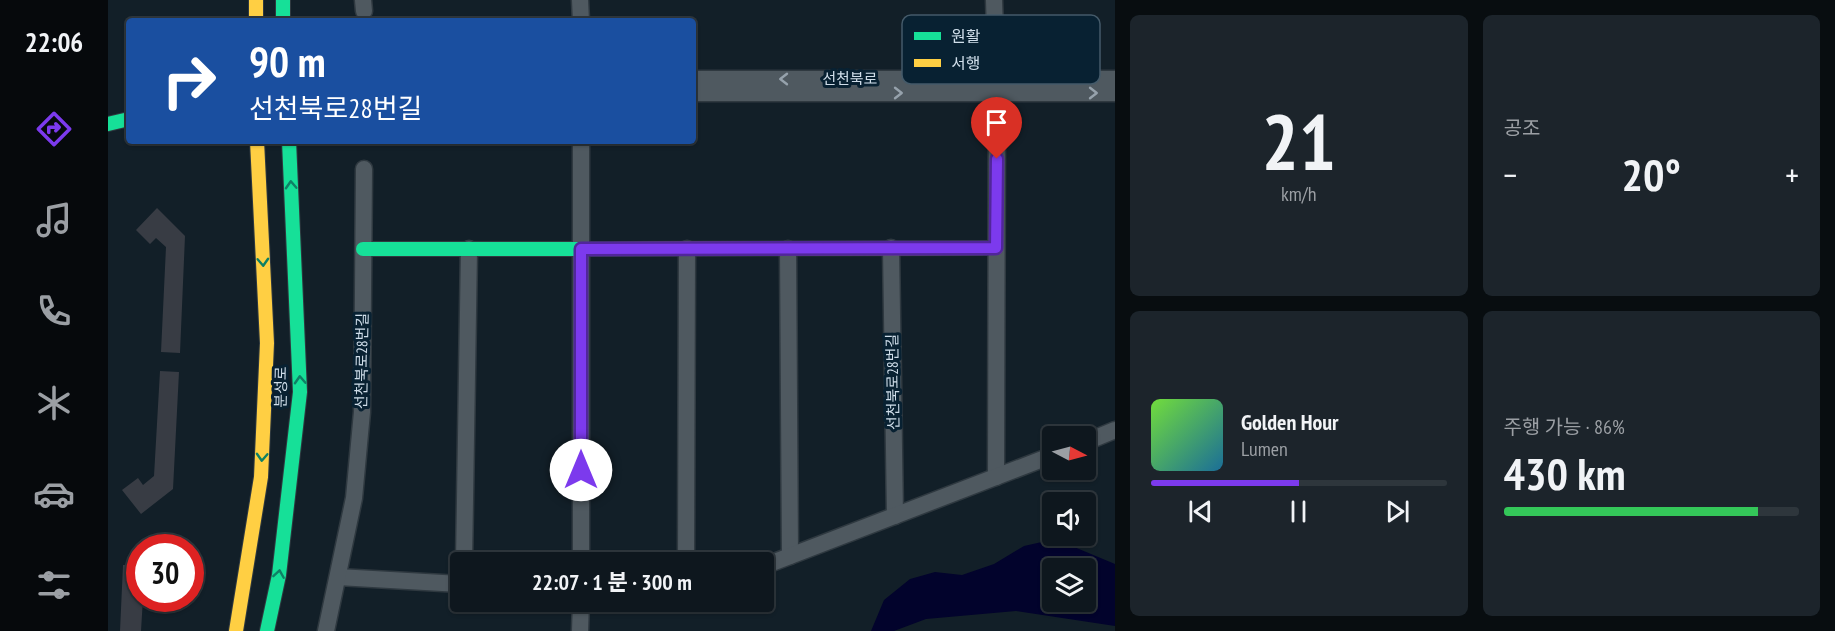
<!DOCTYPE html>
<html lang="ko">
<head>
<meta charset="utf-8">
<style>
  body { margin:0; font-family:"PT Sans Narrow","Noto Sans KR",sans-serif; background:#1c242b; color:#f1f3f6; height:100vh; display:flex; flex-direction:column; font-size:22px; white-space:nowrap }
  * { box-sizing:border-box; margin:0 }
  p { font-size:20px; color:#9b9fa4 }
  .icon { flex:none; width:33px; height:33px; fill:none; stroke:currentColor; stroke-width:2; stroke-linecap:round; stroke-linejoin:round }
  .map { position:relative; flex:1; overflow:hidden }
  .side { display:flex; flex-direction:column; gap:15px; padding:15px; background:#080d10; width:720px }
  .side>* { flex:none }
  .hud { position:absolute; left:18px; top:18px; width:570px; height:126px; border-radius:6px; box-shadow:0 2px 4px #0004,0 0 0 2px #2e363c; background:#1a4fa0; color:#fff; overflow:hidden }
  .needle { width:39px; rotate:96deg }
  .fabs { position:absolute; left:934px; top:426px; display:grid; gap:12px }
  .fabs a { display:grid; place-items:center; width:54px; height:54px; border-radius:6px; background:#0e171e; box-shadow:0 2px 4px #0004,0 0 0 2px #2e363c; font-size:30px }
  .speed { position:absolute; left:18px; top:534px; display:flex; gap:12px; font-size:30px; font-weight:700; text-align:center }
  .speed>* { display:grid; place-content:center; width:78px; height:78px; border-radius:50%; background:#0e171e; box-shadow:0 2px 4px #0004,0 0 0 2px #2e363c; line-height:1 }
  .speed .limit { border:9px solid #d22; background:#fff; color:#111 }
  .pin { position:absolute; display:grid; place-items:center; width:51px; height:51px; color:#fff; margin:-62px -26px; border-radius:50% 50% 50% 0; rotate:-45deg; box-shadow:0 0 6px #0007 }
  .pin .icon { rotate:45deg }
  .me { position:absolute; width:66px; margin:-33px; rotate:0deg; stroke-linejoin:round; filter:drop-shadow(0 0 4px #0008) }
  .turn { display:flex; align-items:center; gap:21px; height:126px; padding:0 24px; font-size:27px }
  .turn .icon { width:78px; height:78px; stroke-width:2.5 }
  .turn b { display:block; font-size:42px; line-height:51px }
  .big { font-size:45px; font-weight:700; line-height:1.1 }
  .side .tile { flex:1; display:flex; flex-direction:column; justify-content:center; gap:9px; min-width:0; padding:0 21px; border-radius:9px; background:#1c242b }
  .side .dial { align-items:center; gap:0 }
  .dial b { font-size:78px; line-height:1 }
  .song { display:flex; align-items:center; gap:18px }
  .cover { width:72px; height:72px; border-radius:9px; background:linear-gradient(135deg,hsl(100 70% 55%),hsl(200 70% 35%)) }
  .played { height:6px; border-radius:3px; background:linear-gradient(90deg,#7c3aed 50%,#2e363c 50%) }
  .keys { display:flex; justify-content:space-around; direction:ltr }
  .heat { display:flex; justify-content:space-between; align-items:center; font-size:33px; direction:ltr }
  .charge { height:9px; border-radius:4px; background:linear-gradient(90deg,#34c759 86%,#2e363c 0) }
  .side .tiles { flex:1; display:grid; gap:15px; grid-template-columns:repeat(2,1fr) }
  .trip { position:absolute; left:342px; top:552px; width:324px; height:60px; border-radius:6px; background:#0e171e; box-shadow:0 2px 4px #0004,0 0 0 2px #2e363c; font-weight:700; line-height:60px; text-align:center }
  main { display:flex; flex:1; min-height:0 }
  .menu { display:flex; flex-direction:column; width:108px; justify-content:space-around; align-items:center; background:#06090c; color:#9b9fa4 }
  .menu .icon { width:42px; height:42px }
  .menu .current { color:#7c3aed }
  .menu b { font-size:27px; color:#f1f3f6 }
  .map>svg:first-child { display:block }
  .water { fill:#02032c; fill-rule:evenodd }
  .building { fill:#383c44 }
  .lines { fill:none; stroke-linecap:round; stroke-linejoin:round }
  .street-casing { stroke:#2f3940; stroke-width:19 }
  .fast-casing { stroke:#2f3940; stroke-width:16 }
  .slow-casing { stroke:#2f3940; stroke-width:16 }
  .street { stroke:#4f5960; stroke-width:16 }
  .fast { stroke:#16e098; stroke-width:14 }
  .slow { stroke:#ffcf43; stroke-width:14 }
  .oneway { stroke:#96a2ac }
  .oneway2 { stroke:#0f8065 }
  .route-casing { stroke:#51269a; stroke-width:15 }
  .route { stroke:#7c3aed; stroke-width:10 }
  .labels { text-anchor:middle; stroke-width:6; stroke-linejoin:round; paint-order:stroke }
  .street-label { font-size:15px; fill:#d0deea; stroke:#082132 }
  .key { fill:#082132; stroke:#445a69; stroke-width:1.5 }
  .key-label { font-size:16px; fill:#d0deea }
</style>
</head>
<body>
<main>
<nav class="menu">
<b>22:06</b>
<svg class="icon current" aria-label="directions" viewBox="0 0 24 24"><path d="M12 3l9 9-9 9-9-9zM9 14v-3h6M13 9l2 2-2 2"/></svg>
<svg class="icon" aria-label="music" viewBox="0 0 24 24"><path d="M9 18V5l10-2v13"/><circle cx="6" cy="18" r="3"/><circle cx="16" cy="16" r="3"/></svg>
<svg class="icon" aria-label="phone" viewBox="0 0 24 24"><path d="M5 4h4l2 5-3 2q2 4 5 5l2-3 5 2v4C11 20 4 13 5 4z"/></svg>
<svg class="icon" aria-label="climate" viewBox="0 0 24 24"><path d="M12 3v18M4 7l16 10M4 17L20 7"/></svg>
<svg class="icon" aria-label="car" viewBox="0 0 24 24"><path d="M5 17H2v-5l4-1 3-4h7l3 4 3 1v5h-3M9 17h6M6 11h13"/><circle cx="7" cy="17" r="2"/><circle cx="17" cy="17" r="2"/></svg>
<svg class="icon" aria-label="filters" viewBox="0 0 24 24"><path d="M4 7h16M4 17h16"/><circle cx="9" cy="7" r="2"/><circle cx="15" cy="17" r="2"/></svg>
</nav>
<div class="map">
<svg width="1007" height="631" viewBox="0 0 1007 631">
  <rect width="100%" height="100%" fill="#121f28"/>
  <path class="water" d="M 947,539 L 1007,564 L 1007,626 L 908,611 L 818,619 L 786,631 L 763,631 L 776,600 L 802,579 L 827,572 L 854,575 L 886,564 L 916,546 ZM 945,568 L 978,568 L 978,602 L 945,602 Z"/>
  <g class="building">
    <polygon points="49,208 77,236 72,353 53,352 58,247 48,238 42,244 28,230"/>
    <polygon points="52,371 71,372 65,489 33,514 14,490 30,478 35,485 46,476"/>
    <polygon points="15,565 32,565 32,598 35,598 33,631 12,631"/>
  </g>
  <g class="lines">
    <defs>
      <g id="street">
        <polyline points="255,0 256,11"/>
        <polyline points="472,0 473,21"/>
        <polyline points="886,0 889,93 888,477"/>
        <polyline points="585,79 1007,79"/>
        <polyline points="585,93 1007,93"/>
        <polyline points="473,141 473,562"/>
        <polyline points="783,248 787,516"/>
        <polyline points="680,249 682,556"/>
        <polyline points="978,442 1007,430"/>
        <polyline points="356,562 361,249"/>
        <polyline points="578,562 579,249"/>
        <polyline points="656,566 945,455"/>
        <polyline points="230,577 352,584"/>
        <polyline points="218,631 246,498 254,412 256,169"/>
        <polyline points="472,631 473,602"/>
      </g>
      <g id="fast">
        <polyline points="175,0 175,21"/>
        <polyline points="0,124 21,119"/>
        <polyline points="255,249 498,249"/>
        <polyline points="159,631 171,575 192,392 181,141"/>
      </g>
      <g id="slow">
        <polyline points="148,0 148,21"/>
        <polyline points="498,249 888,248"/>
        <polyline points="128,631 153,477 159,343 149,141"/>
      </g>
    </defs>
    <use href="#street" class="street-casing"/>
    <use href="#fast" class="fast-casing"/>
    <use href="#slow" class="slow-casing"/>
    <use href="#street" class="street"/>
    <use href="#fast" class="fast"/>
    <use href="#slow" class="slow"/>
  </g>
  <defs><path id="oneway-chevron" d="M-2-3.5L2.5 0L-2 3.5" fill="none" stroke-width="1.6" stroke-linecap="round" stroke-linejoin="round" transform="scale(1.5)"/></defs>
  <g class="oneway">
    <use href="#oneway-chevron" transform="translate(676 79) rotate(180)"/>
    <use href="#oneway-chevron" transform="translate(790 93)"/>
    <use href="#oneway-chevron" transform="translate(985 93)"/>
  </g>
  <g class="oneway2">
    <use href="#oneway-chevron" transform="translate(183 185) rotate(-93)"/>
    <use href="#oneway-chevron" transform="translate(155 262) rotate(87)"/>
    <use href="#oneway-chevron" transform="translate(192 380) rotate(-93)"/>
    <use href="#oneway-chevron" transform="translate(154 457) rotate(93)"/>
    <use href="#oneway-chevron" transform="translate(171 574) rotate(-81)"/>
  </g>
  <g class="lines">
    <defs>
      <polyline id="route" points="473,470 473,249 888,248 889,159"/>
    </defs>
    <use href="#route" class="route-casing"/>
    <use href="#route" class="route"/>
  </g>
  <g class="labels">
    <g class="street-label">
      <text x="742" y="84">선천북로</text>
      <text transform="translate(254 361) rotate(-89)" y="5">선천북로28번길</text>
      <text transform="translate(785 382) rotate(-91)" y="5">선천북로28번길</text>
      <text transform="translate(173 387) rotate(-89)" y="5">분성로</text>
    </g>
  </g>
  <rect x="794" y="15" width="198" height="69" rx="9" class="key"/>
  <rect x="806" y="32" width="27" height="8" fill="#16e098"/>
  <rect x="806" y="59" width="27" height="8" fill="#ffcf43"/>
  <g class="key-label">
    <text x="843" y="42">원활</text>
    <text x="843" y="69">서행</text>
  </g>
</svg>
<div class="fabs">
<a><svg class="needle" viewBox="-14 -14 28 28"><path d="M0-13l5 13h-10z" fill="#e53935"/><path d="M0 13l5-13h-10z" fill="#9b9fa4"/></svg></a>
<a><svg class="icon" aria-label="sound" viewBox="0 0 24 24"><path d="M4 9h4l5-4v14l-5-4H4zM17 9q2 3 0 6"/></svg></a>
<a><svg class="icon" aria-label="layers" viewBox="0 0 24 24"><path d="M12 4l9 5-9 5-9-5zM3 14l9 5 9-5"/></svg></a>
</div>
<div class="speed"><div class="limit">30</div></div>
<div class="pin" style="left:889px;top:159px;background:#d93025"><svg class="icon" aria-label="arrive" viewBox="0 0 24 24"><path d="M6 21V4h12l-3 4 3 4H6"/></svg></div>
<svg class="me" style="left:473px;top:470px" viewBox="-20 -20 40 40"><circle r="19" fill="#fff"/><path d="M0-13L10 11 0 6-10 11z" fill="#7c3aed"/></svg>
<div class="trip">22:07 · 1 분 · 300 m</div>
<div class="hud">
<div class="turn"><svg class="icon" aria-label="right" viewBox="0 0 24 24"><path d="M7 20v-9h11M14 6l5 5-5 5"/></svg><div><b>90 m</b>선천북로28번길</div></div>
</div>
</div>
<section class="side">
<div class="tiles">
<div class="tile dial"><b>21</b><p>km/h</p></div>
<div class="tile"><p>공조</p>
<div class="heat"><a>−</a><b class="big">20°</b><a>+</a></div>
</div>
<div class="tile">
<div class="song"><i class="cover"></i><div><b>Golden Hour</b><p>Lumen</p></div></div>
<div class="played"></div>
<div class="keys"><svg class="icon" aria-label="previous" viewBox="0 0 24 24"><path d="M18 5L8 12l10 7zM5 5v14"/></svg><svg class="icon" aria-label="pause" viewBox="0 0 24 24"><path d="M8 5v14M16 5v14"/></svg><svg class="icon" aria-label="next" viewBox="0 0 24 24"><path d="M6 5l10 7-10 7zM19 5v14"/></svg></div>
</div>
<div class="tile"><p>주행 가능 · 86%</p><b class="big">430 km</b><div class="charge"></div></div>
</div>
</section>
</main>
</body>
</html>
